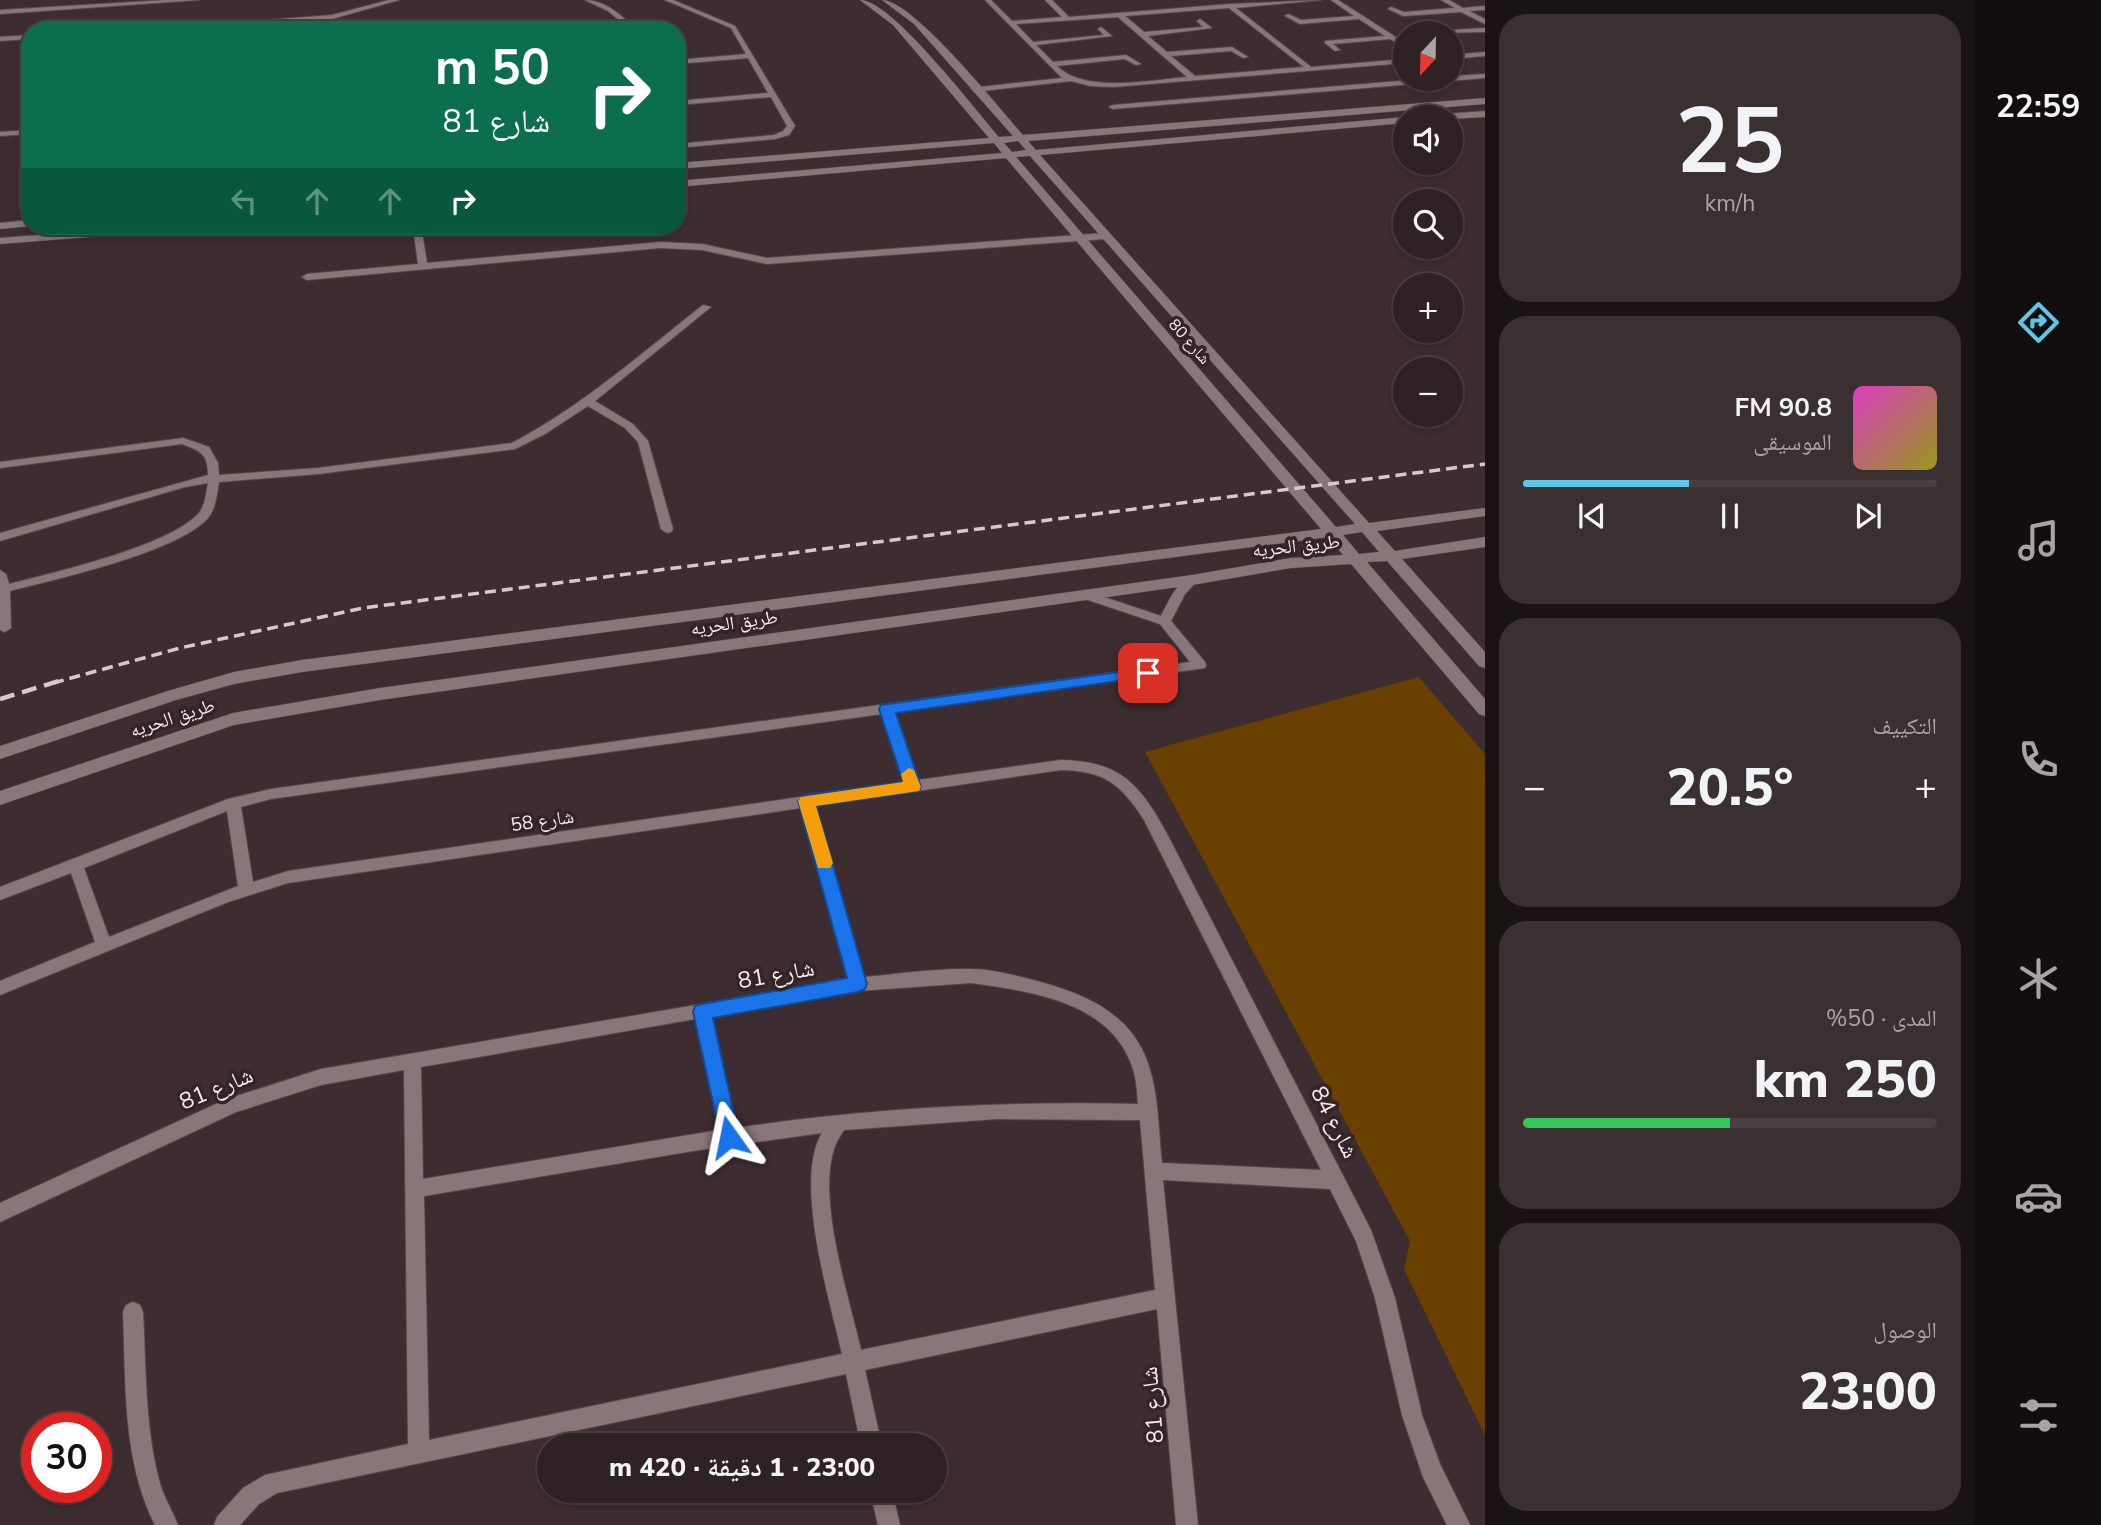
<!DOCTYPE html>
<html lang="ar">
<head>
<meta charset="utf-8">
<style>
  body { margin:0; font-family:"Nunito Sans","Noto Naskh Arabic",sans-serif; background:#3a2f31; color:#f1f3f6; direction:rtl; height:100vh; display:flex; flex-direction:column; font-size:26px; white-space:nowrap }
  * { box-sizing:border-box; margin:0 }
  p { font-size:23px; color:#a7a4a6 }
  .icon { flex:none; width:38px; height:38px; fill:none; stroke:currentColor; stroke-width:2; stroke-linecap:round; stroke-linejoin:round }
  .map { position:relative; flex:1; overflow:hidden; direction:ltr }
  .panel { display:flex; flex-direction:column; gap:14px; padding:14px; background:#191314; width:490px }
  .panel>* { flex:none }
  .guide { position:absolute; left:21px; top:21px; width:665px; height:214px; border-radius:28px; box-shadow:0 4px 10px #0003,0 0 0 2px #493f41; direction:rtl; background:#0b6e4f; color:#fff; overflow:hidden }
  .needle { width:46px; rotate:202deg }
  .controls { position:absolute; left:1393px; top:21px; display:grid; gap:14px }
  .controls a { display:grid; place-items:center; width:70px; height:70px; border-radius:50%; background:#2e2224; box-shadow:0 4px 10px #0003,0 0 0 2px #493f41; font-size:35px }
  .speed { position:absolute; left:21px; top:1412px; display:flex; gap:14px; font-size:35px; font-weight:700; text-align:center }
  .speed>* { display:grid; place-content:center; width:91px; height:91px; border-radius:50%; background:#2e2224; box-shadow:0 4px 10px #0003,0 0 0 2px #493f41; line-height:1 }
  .speed .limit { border:10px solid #d22; background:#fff; color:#111 }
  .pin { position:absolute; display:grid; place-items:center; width:60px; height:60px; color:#fff; margin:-30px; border-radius:14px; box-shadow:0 4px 10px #0006 }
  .me { position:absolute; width:77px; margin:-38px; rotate:348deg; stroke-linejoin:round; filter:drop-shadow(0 0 5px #0008) }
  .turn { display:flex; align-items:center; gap:24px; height:147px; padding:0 21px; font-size:32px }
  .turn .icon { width:91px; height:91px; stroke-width:2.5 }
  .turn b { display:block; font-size:49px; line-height:60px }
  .lanes { display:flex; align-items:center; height:66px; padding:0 21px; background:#0003; justify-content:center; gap:35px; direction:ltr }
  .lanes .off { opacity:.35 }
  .big { font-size:52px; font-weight:800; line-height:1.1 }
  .panel .tile { flex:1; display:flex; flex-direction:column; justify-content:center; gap:10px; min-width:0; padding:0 24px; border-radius:28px; background:#3a2f31 }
  .panel .dial { align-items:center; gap:0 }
  .dial b { font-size:91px; line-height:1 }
  .song { display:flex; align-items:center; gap:21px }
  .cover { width:84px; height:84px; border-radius:10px; background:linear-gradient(135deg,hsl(310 70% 55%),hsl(60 70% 35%)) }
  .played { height:7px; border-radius:4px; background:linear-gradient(90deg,#5dc7e8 40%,#493f41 40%) }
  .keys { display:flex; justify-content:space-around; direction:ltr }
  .heat { display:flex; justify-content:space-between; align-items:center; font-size:38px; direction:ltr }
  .charge { height:10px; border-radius:5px; background:linear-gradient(90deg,#34c759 50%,#493f41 0) }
  .trip { position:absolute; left:537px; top:1433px; width:410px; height:70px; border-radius:35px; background:#2e2224; box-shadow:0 4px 10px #0003,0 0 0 2px #493f41; font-weight:800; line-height:70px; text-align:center; direction:rtl }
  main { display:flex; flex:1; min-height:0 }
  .menu { display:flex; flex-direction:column; width:126px; justify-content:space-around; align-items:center; background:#120e0e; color:#a7a4a6 }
  .menu .icon { width:49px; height:49px }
  .menu .active { color:#5dc7e8 }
  .menu b { font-size:32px; color:#f1f3f6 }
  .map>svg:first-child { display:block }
  .green { fill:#6a4001 }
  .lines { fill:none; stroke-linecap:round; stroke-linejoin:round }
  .minor-casing { stroke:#56494b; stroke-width:2 }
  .tertiary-casing { stroke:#56494b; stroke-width:1 }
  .minor { fill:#897678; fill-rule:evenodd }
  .tertiary { fill:#897678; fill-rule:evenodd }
  .rail-far1 { stroke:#d4c9cb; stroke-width:3.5; stroke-dasharray:11 6; stroke-linecap:butt }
  .rail { stroke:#d4c9cb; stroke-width:4.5; stroke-dasharray:15 8; stroke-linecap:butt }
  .route { fill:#1a73e8; stroke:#114b97; stroke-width:2 }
  .slow { fill:#f59e0b }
  .labels { text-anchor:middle; stroke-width:7; stroke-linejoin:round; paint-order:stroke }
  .far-street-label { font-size:16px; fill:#f5ebec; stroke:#332426 }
  .street-label { font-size:19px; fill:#f5ebec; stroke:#332426 }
  .near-street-label { font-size:23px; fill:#f5ebec; stroke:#332426 }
</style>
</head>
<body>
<main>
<nav class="menu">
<b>22:59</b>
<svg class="icon active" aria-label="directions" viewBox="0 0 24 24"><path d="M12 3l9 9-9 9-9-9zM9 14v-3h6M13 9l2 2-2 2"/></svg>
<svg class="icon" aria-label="music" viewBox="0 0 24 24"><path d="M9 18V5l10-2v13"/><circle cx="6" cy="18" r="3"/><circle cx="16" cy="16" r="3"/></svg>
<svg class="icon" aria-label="phone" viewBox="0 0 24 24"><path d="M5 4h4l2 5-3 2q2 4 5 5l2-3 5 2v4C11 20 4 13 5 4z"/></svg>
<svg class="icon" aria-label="climate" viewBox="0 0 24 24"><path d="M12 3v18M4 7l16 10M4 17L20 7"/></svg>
<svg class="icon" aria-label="car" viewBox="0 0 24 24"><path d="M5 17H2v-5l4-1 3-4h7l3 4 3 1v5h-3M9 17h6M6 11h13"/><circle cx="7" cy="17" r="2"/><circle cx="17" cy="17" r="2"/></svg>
<svg class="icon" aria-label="filters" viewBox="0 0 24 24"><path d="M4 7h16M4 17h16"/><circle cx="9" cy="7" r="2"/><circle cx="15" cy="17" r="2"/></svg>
</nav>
<section class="panel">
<div class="tile dial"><b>25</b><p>km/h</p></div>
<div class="tile">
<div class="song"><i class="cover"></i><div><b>90.8 FM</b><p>الموسيقى</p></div></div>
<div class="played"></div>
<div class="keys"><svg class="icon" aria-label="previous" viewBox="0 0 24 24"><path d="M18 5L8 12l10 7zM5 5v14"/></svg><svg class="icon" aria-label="pause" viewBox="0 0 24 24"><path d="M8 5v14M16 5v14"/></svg><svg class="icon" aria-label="next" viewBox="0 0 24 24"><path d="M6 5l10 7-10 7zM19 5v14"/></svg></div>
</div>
<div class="tile"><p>التكييف</p>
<div class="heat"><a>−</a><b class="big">20.5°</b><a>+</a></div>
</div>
<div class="tile"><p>المدى · 50%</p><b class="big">250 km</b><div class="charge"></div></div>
<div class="tile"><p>الوصول</p><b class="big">23:00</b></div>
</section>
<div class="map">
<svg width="1485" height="1525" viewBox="0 0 1485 1525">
  <rect width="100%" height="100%" fill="#3d2d30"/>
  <polygon class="green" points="1419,677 1485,754 1485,1435 1404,1269 1410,1241 1145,752"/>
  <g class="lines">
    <defs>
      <g id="minor">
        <polygon points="166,0 199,0 0,14 0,10"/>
        <polygon points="389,0 399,0 332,19 172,30 137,30 332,15"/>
        <path d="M 585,0 C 601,0 615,10 626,20 L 626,30 L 620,30 L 620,21 L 608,11 Z"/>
        <polygon points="665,0 673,0 735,26 795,126 789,135 775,139 677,148 677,144 774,135 783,131 787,126 771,97 677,105 677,101 768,93 748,58 677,64 677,60 746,54 731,28"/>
        <path d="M 985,0 L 991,0 L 1012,21 L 1062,17 L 1045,0 L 1052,0 L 1069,17 L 1230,4 L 1321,0 L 1236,8 L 1311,67 L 1405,59 L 1405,63 L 1113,87 L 1090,86 L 1071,81 L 974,92 L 971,88 L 1062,78 ZM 1229,8 L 1304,67 L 1195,76 L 1171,56 L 1231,51 L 1243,58 L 1248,57 L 1232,47 L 1167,52 L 1148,36 L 1212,28 L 1200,19 L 1197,21 L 1203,27 L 1144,32 L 1125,16 ZM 1118,17 L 1187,77 C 1150,80 1085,94 1057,66 L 1125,59 L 1136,65 L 1141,64 L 1126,55 L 1053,62 L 1036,45 L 1112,36 L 1101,27 L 1098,29 L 1104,35 L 1033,42 L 1016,24 Z"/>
        <polygon points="1331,0 1338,0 1405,43 1405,48 1390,39 1333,44 1340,50 1335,51 1325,43 1325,41 1385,36 1359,19 1300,24 1285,16 1288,14 1301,20 1354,16"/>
        <polygon points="1441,0 1449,0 1463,8 1485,6 1485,10 1469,11 1485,19 1485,24 1461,12 1403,16 1388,9 1391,7 1404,12 1455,8"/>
        <polygon points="1485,28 1485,32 1433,33 1436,31"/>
        <polygon points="30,35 30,39 0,41 0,37"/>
        <polygon points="1485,52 1485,56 1451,59 1451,55"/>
        <polygon points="1485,74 1485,78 1113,109 1109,107 1113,105 1424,79 1451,79 1451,76"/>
        <polygon points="30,130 30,134 0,136 0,132"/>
        <polygon points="30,171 30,194 20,188 26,173"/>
        <polygon points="413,226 421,226 427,263 660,242 702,244 767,258 1105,233 1109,236 1105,239 767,264 702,250 660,248 307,280 302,277 307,274 418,264"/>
        <path d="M 703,305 L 711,307 L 595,401 L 633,424 L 648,441 L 673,529 L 671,532 L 667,533 L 661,529 L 638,442 L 625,428 L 588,406 L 545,434 L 515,449 L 318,474 L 219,482 C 217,494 216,508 208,518 C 178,552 57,579 10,591 L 11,628 L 5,632 L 0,630 L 0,570 L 6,574 L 9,584 C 53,573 169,546 198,514 C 205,507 206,493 208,483 L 185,487 L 0,541 L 0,533 L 208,475 C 208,453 200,451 182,444 L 0,468 L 0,462 L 183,438 L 209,447 L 218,463 L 219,475 L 318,468 L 512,443 C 582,406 641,354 703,305 Z"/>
        <path d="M 1192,576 L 1198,580 L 1185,594 L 1171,621 L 1205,662 L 1206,665 L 1205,668 L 895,712 L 918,780 L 1061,760 C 1119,761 1139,783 1166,832 L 1371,1230 L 1395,1298 L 1422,1415 L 1440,1464 L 1470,1525 L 1447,1525 L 1423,1477 L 1402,1415 L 1375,1298 L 1356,1241 L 1330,1189 L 1163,1180 L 1198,1525 L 1176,1525 L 1157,1309 L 865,1370 L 882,1446 L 861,1446 L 846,1374 L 277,1493 L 259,1504 L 240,1525 L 214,1525 L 217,1517 L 243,1488 L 265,1475 L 408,1444 L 404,1070 L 321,1085 L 236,1112 L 0,1222 L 0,1203 L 227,1099 L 321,1069 L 848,979 L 801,808 L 288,883 L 228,902 L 0,995 L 0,981 L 95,942 L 71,873 L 0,900 L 0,887 L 228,799 L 271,789 L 1190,662 L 1160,624 L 1079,597 L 1077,594 L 1083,590 L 1161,616 C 1169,601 1176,583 1192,576 ZM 882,714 L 904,782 L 288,871 L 253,882 L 241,807 L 271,799 ZM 1061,770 C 1105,771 1121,784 1144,820 L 1321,1170 L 1162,1163 C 1158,1128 1159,1091 1146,1058 C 1127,1010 1079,992 1033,980 C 1013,975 991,969 970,969 C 935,968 899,974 864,977 L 815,806 ZM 227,811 L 238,886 L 109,937 L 84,868 ZM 971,983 C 1027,991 1105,1000 1130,1061 C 1136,1074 1137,1089 1138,1104 C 1003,1101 870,1108 736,1128 L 711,1017 L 858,991 ZM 695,1019 L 719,1130 L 423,1179 L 421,1067 ZM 997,1119 L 1140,1120 L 1155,1290 L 861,1350 C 849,1297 817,1201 834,1149 C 836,1142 840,1136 844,1130 ZM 822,1133 C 793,1180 830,1301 842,1354 L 429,1440 L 424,1196 L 693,1151 Z"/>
        <path d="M 133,1302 L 140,1305 L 143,1312 C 146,1368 145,1426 159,1480 C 163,1496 172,1510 178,1525 L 155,1525 C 122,1460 126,1383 123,1312 L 126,1305 Z"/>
        <polygon points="870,1491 892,1491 900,1525 878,1525"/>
      </g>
      <g id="tertiary">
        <path d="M 860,0 C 892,0 975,110 999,137 L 1013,136 L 914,24 L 882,0 C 913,0 999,108 1023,135 L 1485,98 L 1485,104 L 1028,141 L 1036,150 L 1405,117 L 1405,123 L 1040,155 L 1369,523 L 1485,508 L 1485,516 L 1377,531 L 1395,551 L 1485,537 L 1485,547 L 1402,559 L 1485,652 L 1485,668 L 1479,666 L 1387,561 L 1367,562 L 1485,699 L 1485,716 L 1479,714 L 1351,564 L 1291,568 L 1192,585 L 380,700 L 234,725 L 0,805 L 0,791 L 233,713 L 380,688 L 1192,575 L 1291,558 L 1343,555 L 1328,537 L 302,672 L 234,684 L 176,700 L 0,759 L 0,746 L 171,690 L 234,672 L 302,660 L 1321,529 L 1006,158 L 677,187 L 677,181 L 1002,153 L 994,143 L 677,169 L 677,163 L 989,138 L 893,25 ZM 1018,141 L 1026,150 L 1012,152 L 1004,143 ZM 1030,156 L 1355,524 L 1336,527 L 1016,157 ZM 1362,532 L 1379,552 L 1359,554 L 1343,535 Z"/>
        <polygon points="1485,111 1485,117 1451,119 1438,117 1443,114"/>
        <polygon points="30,220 32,226 0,229 0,223"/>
        <polygon points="154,226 197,226 192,229 0,244 0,238"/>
      </g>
    </defs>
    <use href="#minor" class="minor-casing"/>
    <use href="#tertiary" class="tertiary-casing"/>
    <use href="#minor" class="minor"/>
    <use href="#tertiary" class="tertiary"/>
    <polyline class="rail-far1" points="53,683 180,648 363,608 1485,464"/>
    <polyline class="rail" points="0,699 59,681"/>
  </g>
  <polygon class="route" points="1148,668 1155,673 1153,676 896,713 921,787 919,791 816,806 867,984 865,989 858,992 713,1018 739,1137 736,1144 729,1147 722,1144 693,1012 695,1006 702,1004 847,978 798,801 806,795 903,782 879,709 881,705"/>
  <polygon class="slow" points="909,768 914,770 921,787 919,791 816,806 833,863 830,868 818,868 798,801 801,797 903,782 901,774"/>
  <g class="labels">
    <g class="far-street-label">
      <text transform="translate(1190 341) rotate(49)" y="6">شارع 80</text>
    </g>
    <g class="street-label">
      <text transform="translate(1296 545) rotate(-6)" y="7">طريق الحريه</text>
      <text transform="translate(734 622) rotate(-8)" y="7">طريق الحريه</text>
      <text transform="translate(172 717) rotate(-18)" y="7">طريق الحريه</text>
      <text transform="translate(542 820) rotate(-8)" y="7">شارع 58</text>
    </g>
    <g class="near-street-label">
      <text transform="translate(776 974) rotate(-10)" y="8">شارع 81</text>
      <text transform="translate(216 1088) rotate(-22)" y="8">شارع 81</text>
      <text transform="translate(1335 1122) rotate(63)" y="8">شارع 84</text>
      <text transform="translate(1152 1405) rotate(-95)" y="8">شارع 81</text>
    </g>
  </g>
</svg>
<div class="controls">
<a><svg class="needle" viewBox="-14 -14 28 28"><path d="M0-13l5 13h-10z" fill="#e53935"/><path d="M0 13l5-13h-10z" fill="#a7a4a6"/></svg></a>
<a><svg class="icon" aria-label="sound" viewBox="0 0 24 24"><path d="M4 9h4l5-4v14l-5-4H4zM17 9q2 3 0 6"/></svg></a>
<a><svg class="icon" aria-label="search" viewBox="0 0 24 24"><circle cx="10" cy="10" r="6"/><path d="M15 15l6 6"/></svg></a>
<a>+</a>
<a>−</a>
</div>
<div class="speed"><div class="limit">30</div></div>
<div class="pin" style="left:1148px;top:673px;background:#d93025"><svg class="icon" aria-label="arrive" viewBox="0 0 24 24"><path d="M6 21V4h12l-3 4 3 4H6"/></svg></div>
<svg class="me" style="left:729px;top:1137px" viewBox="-20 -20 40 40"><path d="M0-17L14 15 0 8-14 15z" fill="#1a73e8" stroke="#fff" stroke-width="4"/></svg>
<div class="trip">23:00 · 1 دقيقة · 420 m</div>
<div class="guide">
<div class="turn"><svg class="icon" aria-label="right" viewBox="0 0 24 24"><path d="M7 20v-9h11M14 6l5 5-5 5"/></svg><div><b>50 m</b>شارع 81</div></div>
<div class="lanes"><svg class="icon off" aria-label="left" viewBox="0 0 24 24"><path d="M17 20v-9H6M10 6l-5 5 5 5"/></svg><svg class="icon off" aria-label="ahead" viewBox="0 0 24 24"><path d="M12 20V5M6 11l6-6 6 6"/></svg><svg class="icon off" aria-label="ahead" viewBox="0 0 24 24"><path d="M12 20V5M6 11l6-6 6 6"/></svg><svg class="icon" aria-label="right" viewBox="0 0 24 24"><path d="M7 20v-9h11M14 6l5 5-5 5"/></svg></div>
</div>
</div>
</main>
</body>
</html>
